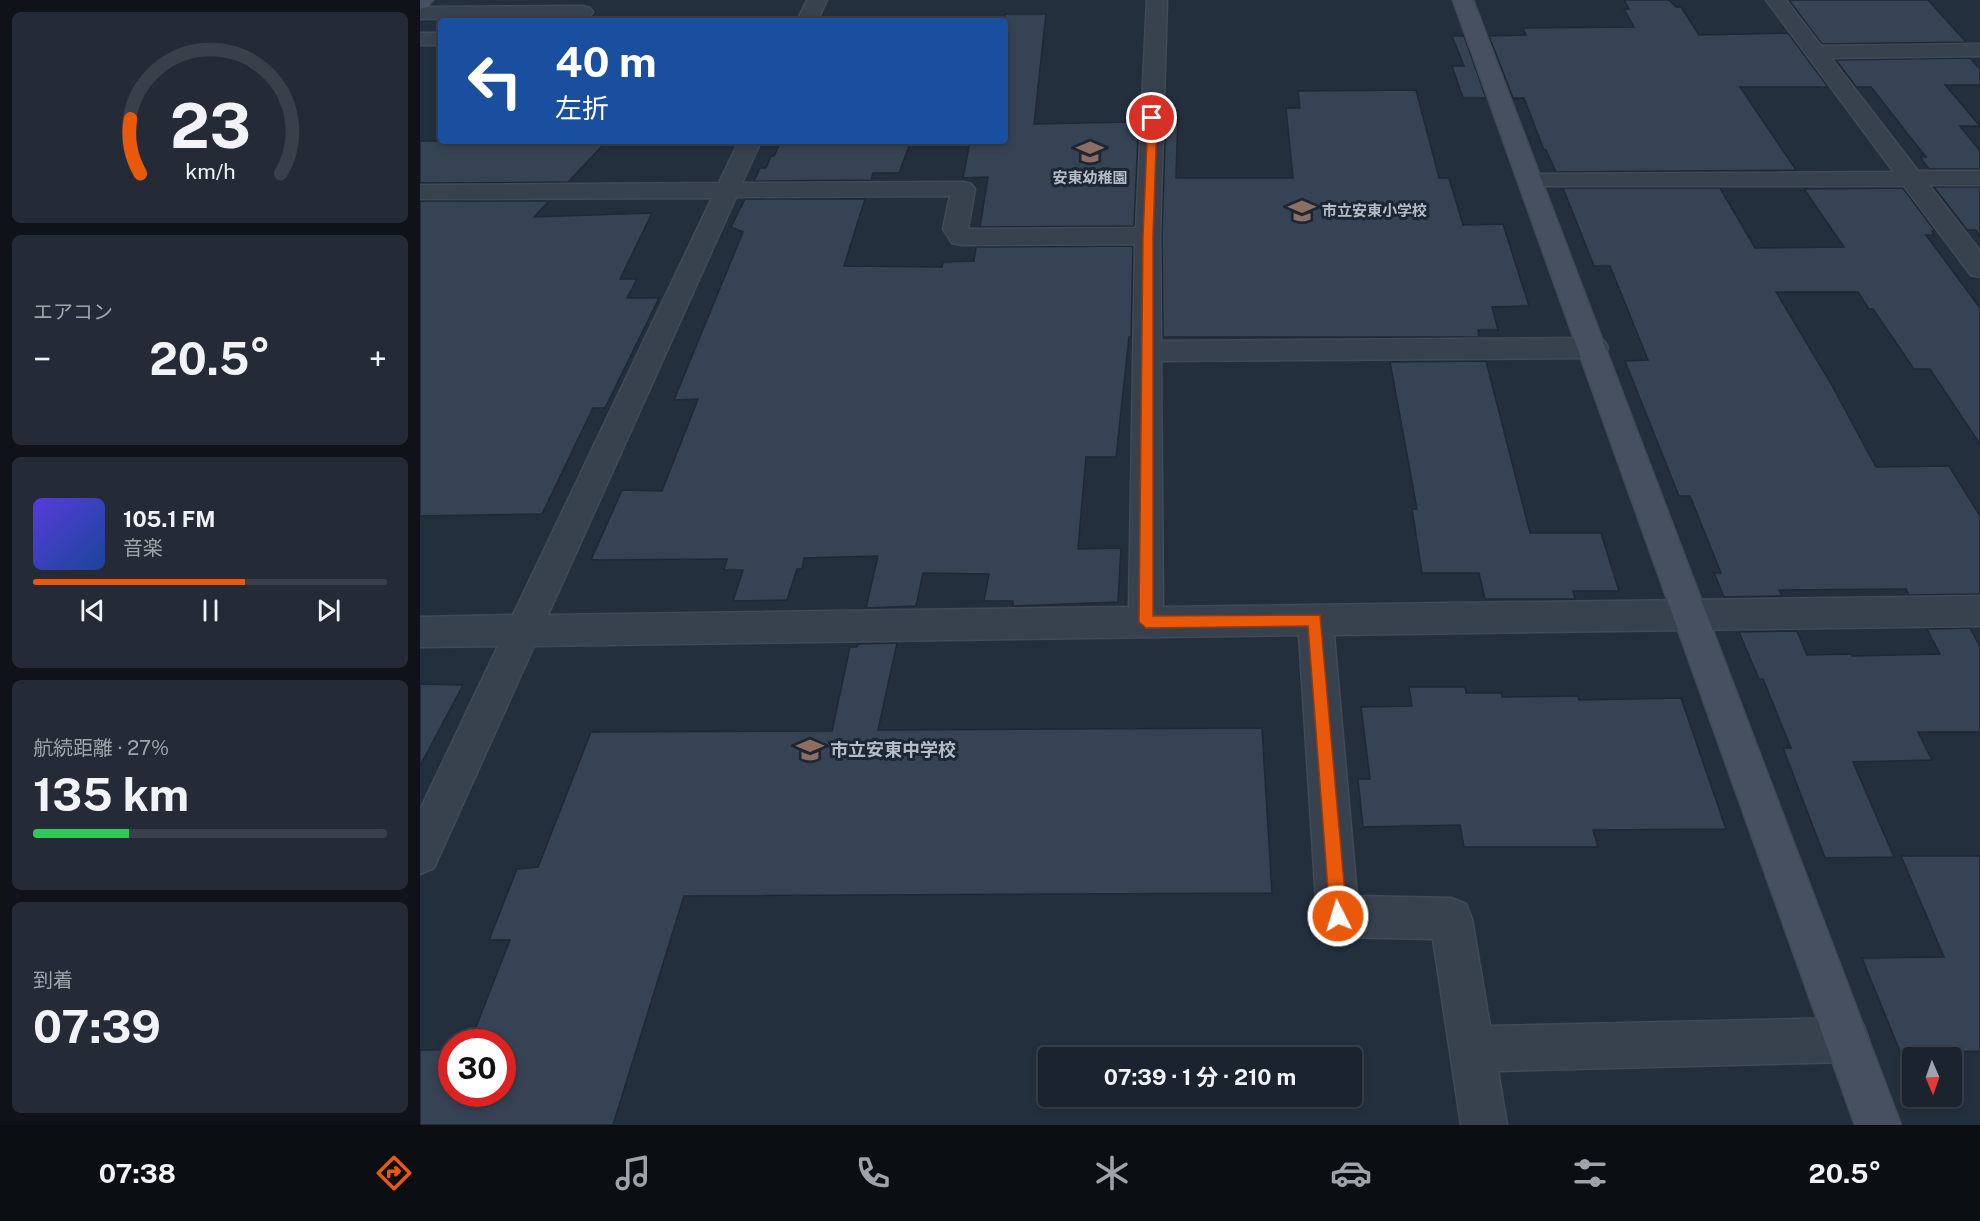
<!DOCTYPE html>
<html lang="ja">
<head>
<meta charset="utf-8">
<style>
  body { margin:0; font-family:"Public Sans","Noto Sans JP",sans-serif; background:#242b36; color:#f1f3f6; height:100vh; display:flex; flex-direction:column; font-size:22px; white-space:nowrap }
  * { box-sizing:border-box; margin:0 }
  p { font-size:20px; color:#a0a4aa }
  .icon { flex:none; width:33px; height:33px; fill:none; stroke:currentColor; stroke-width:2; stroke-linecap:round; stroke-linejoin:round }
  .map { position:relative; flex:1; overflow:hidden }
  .panel { display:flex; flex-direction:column; gap:12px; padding:12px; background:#0f1319; width:420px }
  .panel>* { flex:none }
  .top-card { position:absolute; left:18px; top:18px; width:570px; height:126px; border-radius:6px; box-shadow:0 3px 9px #0003,0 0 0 2px #39404a; background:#1a4fa0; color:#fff; overflow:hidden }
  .needle { width:39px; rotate:178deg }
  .tools { position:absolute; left:1482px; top:1047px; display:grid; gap:12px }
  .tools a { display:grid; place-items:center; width:60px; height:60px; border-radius:6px; background:#1b232e; box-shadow:0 3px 9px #0003,0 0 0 2px #39404a; font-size:30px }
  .speed { position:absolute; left:18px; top:1029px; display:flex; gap:12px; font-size:30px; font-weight:700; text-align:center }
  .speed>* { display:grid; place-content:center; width:78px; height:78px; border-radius:50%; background:#1b232e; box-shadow:0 3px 9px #0003,0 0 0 2px #39404a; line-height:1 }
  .speed .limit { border:9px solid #d22; background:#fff; color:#111 }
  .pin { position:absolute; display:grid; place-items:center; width:51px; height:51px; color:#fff; margin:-26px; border:3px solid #fff; border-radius:50%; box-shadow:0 2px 6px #0007 }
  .me { position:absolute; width:66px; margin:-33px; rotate:355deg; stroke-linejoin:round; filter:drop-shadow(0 0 4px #0008) }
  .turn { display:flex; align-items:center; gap:21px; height:126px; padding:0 18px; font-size:27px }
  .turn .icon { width:78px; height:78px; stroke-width:2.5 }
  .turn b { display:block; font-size:42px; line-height:51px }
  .big { font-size:45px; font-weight:700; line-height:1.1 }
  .panel .widget { flex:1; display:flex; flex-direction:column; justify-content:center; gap:9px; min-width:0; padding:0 21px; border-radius:9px; background:#242b36 }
  .panel .dial { align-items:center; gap:0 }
  .dial svg { height:156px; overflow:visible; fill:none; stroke:#39404a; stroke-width:7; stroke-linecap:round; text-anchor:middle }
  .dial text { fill:#f1f3f6; stroke:none }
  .song { display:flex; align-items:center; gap:18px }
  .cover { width:72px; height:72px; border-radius:9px; background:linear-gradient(135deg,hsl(250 70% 55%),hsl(220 70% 35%)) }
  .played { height:6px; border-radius:3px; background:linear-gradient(90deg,#ea580c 60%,#39404a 60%) }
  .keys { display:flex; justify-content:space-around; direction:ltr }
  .heat { display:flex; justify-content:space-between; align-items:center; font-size:33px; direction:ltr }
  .charge { height:9px; border-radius:4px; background:linear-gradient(90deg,#34c759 27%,#39404a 0) }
  .trip { position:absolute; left:618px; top:1047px; width:324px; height:60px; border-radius:6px; background:#1b232e; box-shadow:0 3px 9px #0003,0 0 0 2px #39404a; font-weight:700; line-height:60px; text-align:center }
  .dock { display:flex; height:96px; justify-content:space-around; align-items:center; background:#0b0e12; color:#a0a4aa }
  .dock .icon { width:42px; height:42px }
  .dock .current { color:#ea580c }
  .dock b { font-size:27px; color:#f1f3f6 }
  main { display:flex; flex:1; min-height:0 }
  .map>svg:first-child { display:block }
  .building { fill:#364354; stroke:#1f2835; stroke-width:1.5 }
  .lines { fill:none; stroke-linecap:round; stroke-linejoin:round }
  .street-casing { stroke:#414a57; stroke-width:3 }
  .secondary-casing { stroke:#414a57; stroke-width:3 }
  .street { fill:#38414e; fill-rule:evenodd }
  .secondary { fill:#465061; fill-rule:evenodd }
  .route { fill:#ea580c; stroke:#983908; stroke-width:1.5 }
  .labels { text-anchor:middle; stroke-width:6; stroke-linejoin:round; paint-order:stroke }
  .far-poi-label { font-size:15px; font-weight:bold; fill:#b4bcc9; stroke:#1d2633 }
  .poi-label { font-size:18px; font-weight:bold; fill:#b4bcc9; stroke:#1d2633; text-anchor:start }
</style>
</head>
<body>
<main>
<section class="panel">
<div class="widget dial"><svg viewBox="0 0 100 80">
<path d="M14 69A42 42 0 1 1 86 69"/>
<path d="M14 69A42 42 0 0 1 9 41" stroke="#ea580c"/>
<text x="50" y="56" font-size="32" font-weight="700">23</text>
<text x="50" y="72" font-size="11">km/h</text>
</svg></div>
<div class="widget"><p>エアコン</p>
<div class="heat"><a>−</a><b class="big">20.5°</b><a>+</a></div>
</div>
<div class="widget">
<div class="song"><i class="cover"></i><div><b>105.1 FM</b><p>音楽</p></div></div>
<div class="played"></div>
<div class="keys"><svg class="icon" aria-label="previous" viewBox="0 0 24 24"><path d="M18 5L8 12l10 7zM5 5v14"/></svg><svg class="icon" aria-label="pause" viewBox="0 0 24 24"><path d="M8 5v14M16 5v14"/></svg><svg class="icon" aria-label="next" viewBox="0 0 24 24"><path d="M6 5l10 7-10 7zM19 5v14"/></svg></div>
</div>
<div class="widget"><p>航続距離 · 27%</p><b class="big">135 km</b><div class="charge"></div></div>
<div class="widget"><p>到着</p><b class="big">07:39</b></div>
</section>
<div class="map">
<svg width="1560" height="1125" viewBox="0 0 1560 1125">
  <rect width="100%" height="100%" fill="#242f3e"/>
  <g class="building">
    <polygon points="1204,0 1249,0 1256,7 1261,7 1279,35 1368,33 1408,87 1320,87 1376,170 1136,172 1126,150 1124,150 1104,98 1093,98 1069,36 1106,35 1103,28 1214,27 1204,9 1209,9"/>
    <polygon points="1369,0 1508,0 1546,42 1402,44"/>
    <polygon points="585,14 626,14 614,124 710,122 711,112 719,112 714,226 560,227 568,177 543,178 550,141 585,141"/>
    <polygon points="1032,36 1044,36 1066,98 1043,98 1032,66 1044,66"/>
    <polygon points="1550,58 1560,69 1560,85 1525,85 1560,126 1540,126 1560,151 1560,169 1509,169 1500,157 1506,157 1451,87 1436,87 1416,60"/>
    <polygon points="996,90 1019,178 1029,178 1043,225 1083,224 1109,306 1072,307 1078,330 1058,330 1059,337 743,337 742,236 746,111 758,111 756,178 873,178 866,108 880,108 878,91"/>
    <polygon points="0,141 187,141 148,182 0,183"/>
    <polygon points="361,141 491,141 479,173 453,173 451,180 334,181 340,168 346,168 351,156 354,156"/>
    <polygon points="1514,187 1560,187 1560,236 1556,230 1547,230"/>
    <polygon points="1143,188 1300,188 1335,248 1424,247 1384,189 1483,188 1515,231 1512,231 1514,235 1506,235 1560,308 1560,444 1510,369 1494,369 1453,309 1449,309 1438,292 1356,292 1410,382 1456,467 1529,466 1560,516 1560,594 1489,595 1486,589 1359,590 1362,596 1304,597 1294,573 1301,573 1270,496 1259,496 1205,361 1228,360 1190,266 1174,266"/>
    <polygon points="325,199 445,199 424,266 522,267 523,262 554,261 556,247 713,246 711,337 709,337 696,457 666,457 658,549 701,548 698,602 593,606 593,601 564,601 569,574 503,573 496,606 446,608 458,556 384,558 382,569 377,569 367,600 313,601 323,570 304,570 307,559 171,560 202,490 242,491 278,399 254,400 323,232 311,227"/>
    <polygon points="0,201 129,201 114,217 232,213 200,279 217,279 207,298 239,298 185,408 173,408 122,514 0,516"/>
    <polygon points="1066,361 1110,533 1181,533 1199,591 1153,591 1155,599 1065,599 1059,573 1002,573 992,509 997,509 970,362"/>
    <polygon points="1550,628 1560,647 1560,732 1498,732 1512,760 1433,762 1474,857 1405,858 1363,748 1371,748 1343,679 1339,679 1319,632 1377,631 1387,655 1431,654 1432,656 1520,654 1507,629"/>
    <polygon points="477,643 458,730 842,728 852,893 264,896 193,1125 0,1125 0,1050 32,1050 32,1094 82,1094 82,1042 50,1042 90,940 69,940 97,869 118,867 171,732 412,731 430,647 437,647 438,644"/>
    <polygon points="0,684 43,685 0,766"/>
    <polygon points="989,687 1045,687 1046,693 1081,693 1082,697 1158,696 1159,700 1261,698 1306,829 1173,830 1178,847 1044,847 1040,825 943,827 938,779 950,779 941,707 992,706"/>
    <polygon points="1481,856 1560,856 1560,1051 1481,1054 1442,958 1524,957"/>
  </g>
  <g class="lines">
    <defs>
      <g id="street">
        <polygon points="387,0 407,0 397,21 377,21"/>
        <path d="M 727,0 L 747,0 L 740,236 L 741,341 L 1174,338 L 1184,341 L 1188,348 L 1184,355 L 1174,358 L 741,361 L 743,607 L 1560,596 L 1560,626 L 914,635 L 937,896 L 1031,898 L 1046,904 L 1052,919 L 1070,1026 L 1427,1018 L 1443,1024 L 1449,1040 L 1443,1056 L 1427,1062 L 1078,1071 L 1087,1125 L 1041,1125 L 1013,939 L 918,937 L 903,931 L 897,916 L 879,635 L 114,646 L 14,868 L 0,874 L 0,810 L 78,646 L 0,647 L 0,617 L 93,615 L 292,198 L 0,199 L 0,185 L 299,183 L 319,141 L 341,141 L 322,183 L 543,182 L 551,184 L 555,189 L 548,229 L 716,228 ZM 530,196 L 523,229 L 532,243 L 541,245 L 715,244 L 709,607 L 128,615 L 316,197 Z"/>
        <polygon points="1346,0 1366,0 1401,46 1560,44 1560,56 1411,58 1498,171 1560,171 1560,185 1509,185 1560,251 1560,277 1551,275 1484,186 1104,186 1100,181 1104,176 1112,174 1474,172"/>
        <polygon points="163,6 170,8 173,12 170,16 0,19 0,7"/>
        <rect x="0" y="33" width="21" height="12"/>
      </g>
      <g id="secondary">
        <polygon points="0,0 13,0 7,7 0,9"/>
        <polygon points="1033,0 1053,0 1481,1125 1435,1125"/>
      </g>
    </defs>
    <use href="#street" class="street-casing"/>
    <use href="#secondary" class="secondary-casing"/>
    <use href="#street" class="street"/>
    <use href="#secondary" class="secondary"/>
  </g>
  <polygon class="route" points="732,115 737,118 733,236 733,616 900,615 927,916 924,922 918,925 912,922 910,916 888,626 726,628 719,622 723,236 728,118"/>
  <defs>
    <symbol id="school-bare" viewBox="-9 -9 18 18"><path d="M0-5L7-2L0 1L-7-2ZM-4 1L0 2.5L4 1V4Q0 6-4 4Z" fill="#8d6e63" stroke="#1d2633" stroke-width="2.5" paint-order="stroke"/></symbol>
  </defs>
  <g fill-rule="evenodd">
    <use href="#school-bare" x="651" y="133" width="38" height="38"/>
    <use href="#school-bare" x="863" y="192" width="38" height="38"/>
    <use href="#school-bare" x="371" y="731" width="38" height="38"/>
  </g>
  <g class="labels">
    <g class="far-poi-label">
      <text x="670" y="183">安東幼稚園</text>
      <text x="902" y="216" text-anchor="start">市立安東小学校</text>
    </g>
    <g class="poi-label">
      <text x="410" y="756">市立安東中学校</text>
    </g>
  </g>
</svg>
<div class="tools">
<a><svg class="needle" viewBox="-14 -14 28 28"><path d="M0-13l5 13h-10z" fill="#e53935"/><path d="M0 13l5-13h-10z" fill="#a0a4aa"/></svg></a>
</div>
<div class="speed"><div class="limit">30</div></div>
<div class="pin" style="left:732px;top:118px;background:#d93025"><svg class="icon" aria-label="arrive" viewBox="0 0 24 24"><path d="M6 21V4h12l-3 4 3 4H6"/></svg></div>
<svg class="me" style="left:918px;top:916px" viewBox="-20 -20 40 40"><circle r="17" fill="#ea580c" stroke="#fff" stroke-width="3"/><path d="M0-11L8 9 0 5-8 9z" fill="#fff"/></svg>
<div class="trip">07:39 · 1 分 · 210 m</div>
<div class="top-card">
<div class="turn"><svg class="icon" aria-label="left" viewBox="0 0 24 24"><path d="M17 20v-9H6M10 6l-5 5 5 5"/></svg><div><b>40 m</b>左折</div></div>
</div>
</div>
</main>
<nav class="dock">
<b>07:38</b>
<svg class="icon current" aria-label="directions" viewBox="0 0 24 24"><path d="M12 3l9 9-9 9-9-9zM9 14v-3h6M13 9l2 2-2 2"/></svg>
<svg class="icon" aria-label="music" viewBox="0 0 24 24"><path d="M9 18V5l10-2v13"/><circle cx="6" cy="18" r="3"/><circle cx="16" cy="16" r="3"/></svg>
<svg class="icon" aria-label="phone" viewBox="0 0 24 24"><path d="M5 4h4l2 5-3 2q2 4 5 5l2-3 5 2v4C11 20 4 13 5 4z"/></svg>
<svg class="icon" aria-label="climate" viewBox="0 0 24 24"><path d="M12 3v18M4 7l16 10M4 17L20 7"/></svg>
<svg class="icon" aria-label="car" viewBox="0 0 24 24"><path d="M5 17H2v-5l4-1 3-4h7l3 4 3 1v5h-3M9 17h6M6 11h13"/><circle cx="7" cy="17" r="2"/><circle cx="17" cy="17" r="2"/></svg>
<svg class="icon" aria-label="filters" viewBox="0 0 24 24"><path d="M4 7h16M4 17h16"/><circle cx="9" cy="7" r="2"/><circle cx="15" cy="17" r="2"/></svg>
<b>20.5°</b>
</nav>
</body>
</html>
